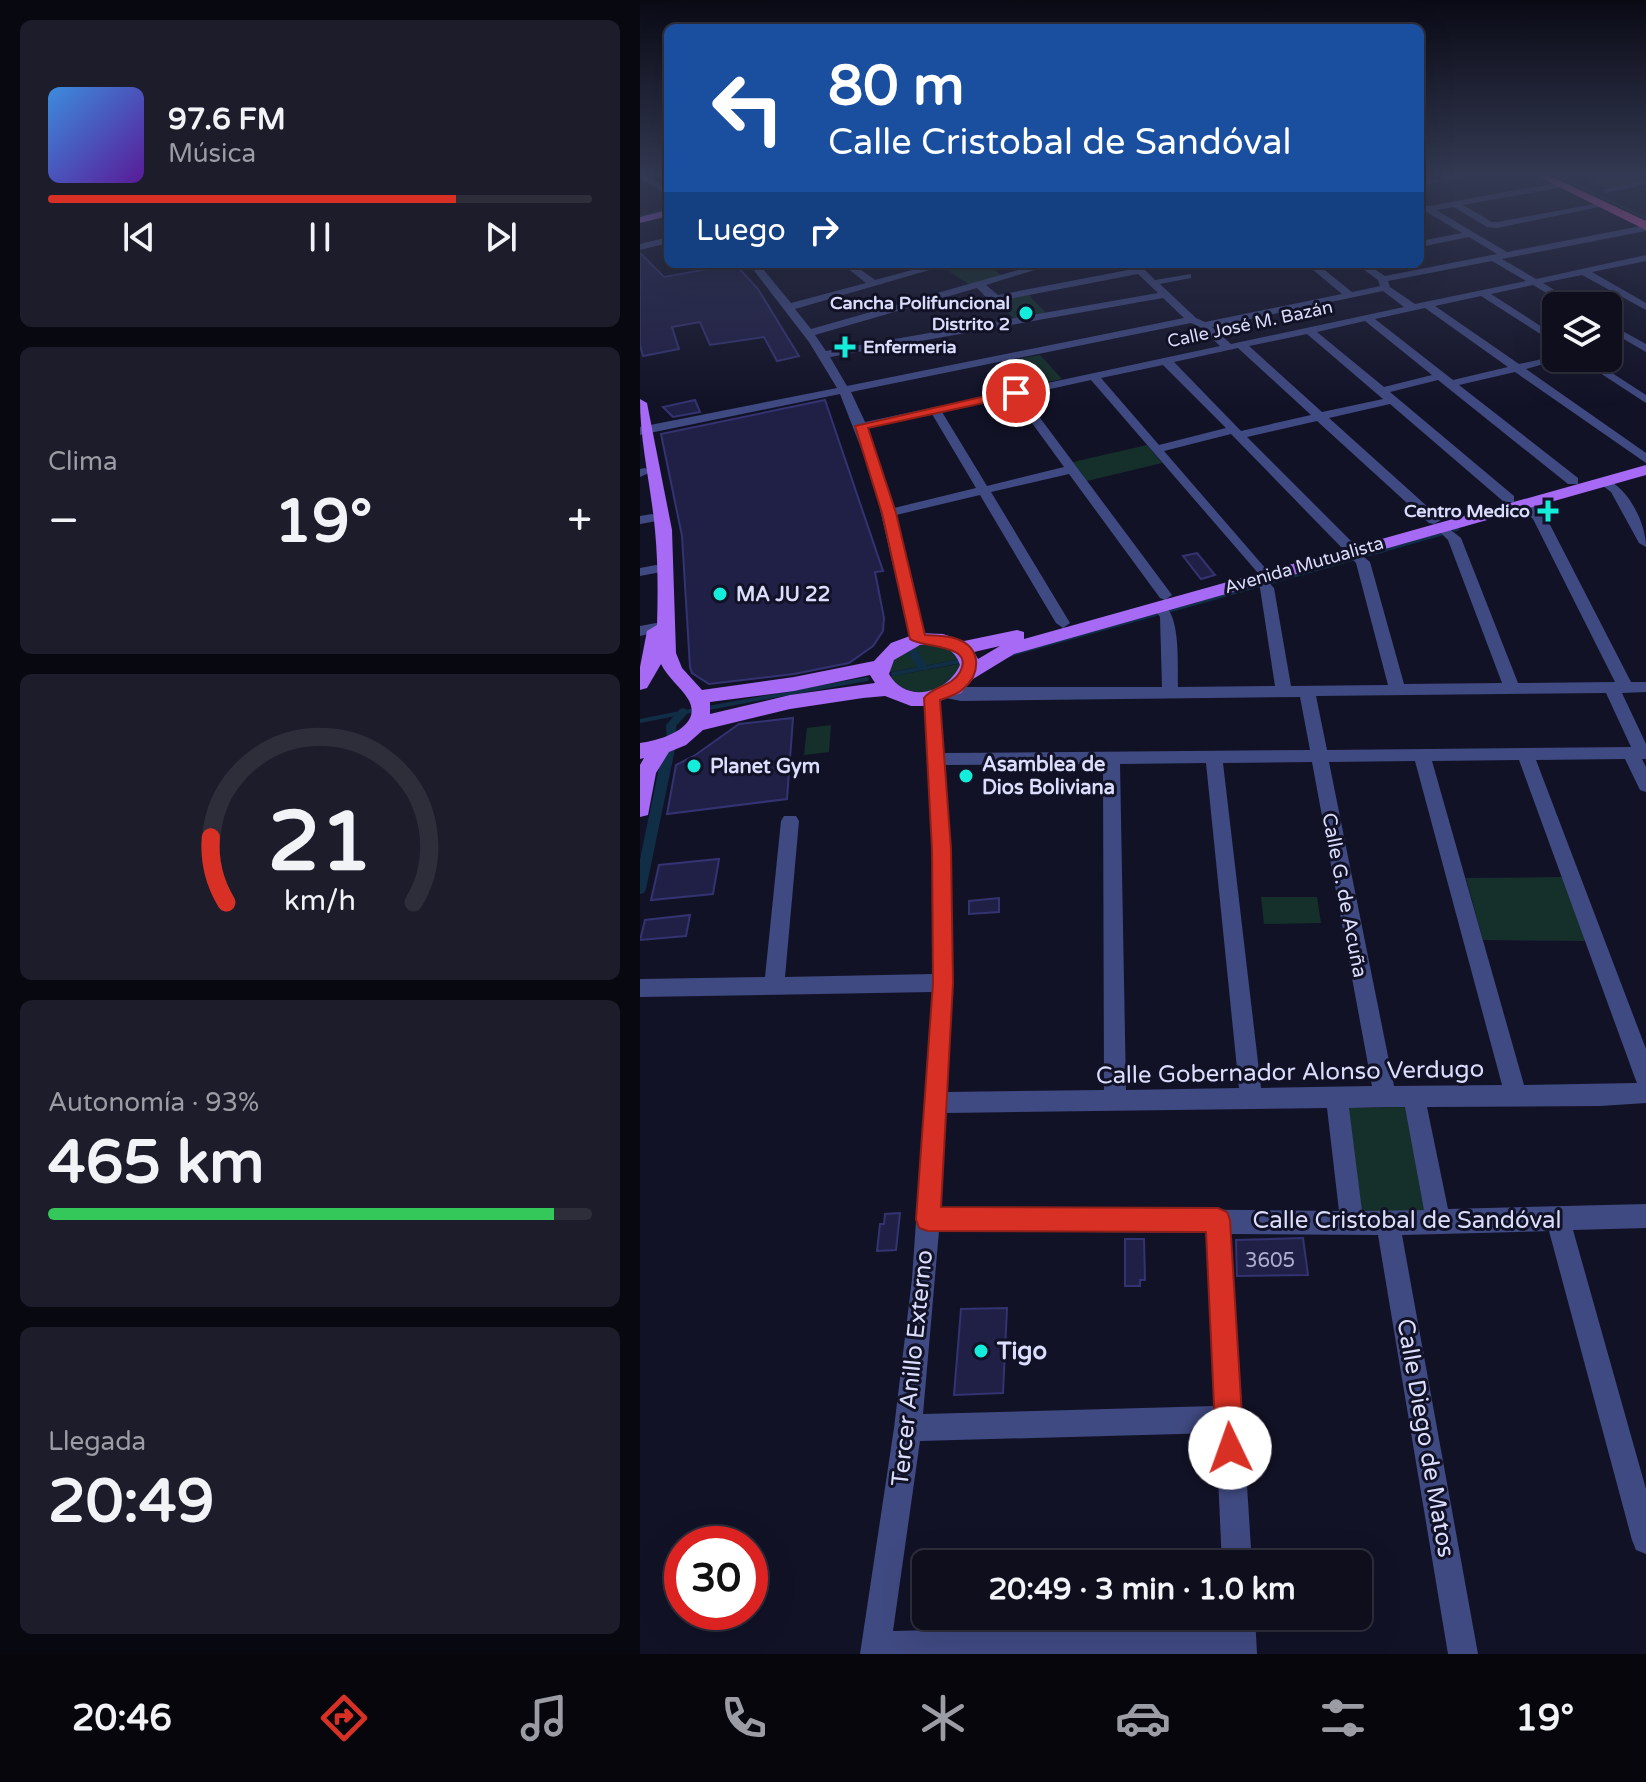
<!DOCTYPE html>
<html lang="es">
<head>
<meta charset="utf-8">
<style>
  body { margin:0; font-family:"Varela Round",sans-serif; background:#1c1c2a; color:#f1f3f6; height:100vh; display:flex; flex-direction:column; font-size:30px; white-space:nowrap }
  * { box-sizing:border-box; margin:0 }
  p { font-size:26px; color:#9b9ca4 }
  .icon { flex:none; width:44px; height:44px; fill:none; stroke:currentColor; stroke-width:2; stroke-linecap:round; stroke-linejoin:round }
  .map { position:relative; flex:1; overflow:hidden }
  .side { display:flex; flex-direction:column; gap:20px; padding:20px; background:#080810; width:640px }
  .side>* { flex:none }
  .guide { position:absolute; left:24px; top:24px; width:760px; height:244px; border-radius:12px; box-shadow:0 8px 32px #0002,0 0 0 2px #2e2e3b; background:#1a4fa0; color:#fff; overflow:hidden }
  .tools { position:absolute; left:902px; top:292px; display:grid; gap:16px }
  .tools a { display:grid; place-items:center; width:80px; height:80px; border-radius:12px; background:#0e0e1d; box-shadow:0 8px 32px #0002,0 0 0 2px #2e2e3b; font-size:40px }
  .speed { position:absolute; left:24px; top:1526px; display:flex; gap:16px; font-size:40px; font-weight:700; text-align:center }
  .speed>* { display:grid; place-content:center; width:104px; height:104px; border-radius:50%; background:#0e0e1d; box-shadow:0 8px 32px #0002,0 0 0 2px #2e2e3b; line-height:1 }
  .speed .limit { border:12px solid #d22; background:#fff; color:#111 }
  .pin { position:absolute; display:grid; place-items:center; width:68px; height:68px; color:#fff; margin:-34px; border:4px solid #fff; border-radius:50%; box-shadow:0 2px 8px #0007 }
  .me { position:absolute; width:88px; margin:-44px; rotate:357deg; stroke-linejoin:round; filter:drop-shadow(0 0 6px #0008) }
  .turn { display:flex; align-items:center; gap:28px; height:168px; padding:0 32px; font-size:36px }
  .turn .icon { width:104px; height:104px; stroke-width:2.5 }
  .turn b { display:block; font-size:56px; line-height:68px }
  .then { display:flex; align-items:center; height:76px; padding:0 32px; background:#0003; gap:16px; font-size:30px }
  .big { font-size:60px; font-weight:800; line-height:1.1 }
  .side .tile { flex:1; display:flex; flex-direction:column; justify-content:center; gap:12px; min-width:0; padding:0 28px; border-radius:12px; background:#1c1c2a }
  .side .dial { align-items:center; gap:0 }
  .dial svg { height:208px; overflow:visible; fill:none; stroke:#2e2e3b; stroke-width:7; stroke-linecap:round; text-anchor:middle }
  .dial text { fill:#f1f3f6; stroke:none }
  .song { display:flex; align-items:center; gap:24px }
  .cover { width:96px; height:96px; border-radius:12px; background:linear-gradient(135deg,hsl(210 70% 55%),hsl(270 70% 35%)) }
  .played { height:8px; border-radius:4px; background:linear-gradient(90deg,#d93025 75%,#2e2e3b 75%) }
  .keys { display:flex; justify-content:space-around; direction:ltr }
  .heat { display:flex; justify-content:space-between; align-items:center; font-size:44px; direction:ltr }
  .charge { height:12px; border-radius:6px; background:linear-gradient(90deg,#34c759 93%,#2e2e3b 0) }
  .trip { position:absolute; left:272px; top:1550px; width:460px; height:80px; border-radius:12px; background:#0e0e1d; box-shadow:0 8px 32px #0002,0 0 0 2px #2e2e3b; font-weight:800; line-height:80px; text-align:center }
  .tabs { display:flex; height:128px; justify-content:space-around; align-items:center; background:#06060c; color:#9b9ca4 }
  .tabs .icon { width:56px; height:56px }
  .tabs .selected { color:#d93025 }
  .tabs b { font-size:36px; color:#f1f3f6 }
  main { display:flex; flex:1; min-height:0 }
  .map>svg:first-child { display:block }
  .green { fill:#15302a }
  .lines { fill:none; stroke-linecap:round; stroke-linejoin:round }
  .stream-far2 { stroke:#112e47; stroke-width:2 }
  .stream-far1 { stroke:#112e47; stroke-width:3 }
  .stream { stroke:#112e47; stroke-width:4 }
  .canal { fill:#112e47; fill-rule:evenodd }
  .building { fill:#201f46; stroke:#343371; stroke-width:2 }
  .minor { fill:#404a82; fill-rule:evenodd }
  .major { fill:#a76af4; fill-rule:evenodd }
  .highway { fill:#f35fc1; fill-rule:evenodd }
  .route { fill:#d93025; stroke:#8d1f18; stroke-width:2 }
  .poi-dot { fill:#15eddb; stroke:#121227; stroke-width:3 }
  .labels { text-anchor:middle; stroke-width:6; stroke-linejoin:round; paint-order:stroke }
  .far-poi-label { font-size:18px; font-weight:bold; fill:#daddfc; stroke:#121227; text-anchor:end }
  .far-street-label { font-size:18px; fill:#daddfc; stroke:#121227 }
  .poi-label { font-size:20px; font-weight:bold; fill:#daddfc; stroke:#121227; text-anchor:start }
  .street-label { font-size:20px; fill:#daddfc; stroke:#121227 }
  .near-number-label { font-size:20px; fill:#acaece }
  .near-street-label { font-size:24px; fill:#daddfc; stroke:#121227 }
  .near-poi-label { font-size:24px; font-weight:bold; fill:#daddfc; stroke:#121227; text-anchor:start }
</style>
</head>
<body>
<main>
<section class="side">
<div class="tile">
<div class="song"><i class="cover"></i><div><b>97.6 FM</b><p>Música</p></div></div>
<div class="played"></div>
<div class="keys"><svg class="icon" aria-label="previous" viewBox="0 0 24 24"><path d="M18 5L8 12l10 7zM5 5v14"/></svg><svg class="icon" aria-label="pause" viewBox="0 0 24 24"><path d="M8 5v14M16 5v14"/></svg><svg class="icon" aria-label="next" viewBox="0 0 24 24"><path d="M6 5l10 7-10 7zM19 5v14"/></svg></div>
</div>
<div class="tile"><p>Clima</p>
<div class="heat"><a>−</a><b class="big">19°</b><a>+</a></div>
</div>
<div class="tile dial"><svg viewBox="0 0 100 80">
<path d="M14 69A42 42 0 1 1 86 69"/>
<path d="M14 69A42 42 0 0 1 8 44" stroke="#d93025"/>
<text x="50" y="56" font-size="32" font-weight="700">21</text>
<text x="50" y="72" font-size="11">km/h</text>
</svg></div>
<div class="tile"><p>Autonomía · 93%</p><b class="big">465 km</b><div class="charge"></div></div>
<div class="tile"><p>Llegada</p><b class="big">20:49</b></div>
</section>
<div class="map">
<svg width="1006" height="1654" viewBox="0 0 1006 1654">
  <rect width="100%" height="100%" fill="#121227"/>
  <g class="green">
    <polygon points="935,174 996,174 1006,181 967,189"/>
    <polygon points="309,264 345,264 363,276 330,285 301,266"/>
    <polygon points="388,294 407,314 376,321 357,301"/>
    <polygon points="400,355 422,379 386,387 367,361"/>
    <polygon points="507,445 522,463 447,481 433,462"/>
    <path d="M 291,644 L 309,648 L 321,659 L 246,673 C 252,655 272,645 291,644 Z"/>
    <path d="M 324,663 C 302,696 279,703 247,677 Z"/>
    <polygon points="191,725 189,752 164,755 167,728"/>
    <polygon points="927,877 952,941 843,940 826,878"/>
    <polygon points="621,897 677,897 681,923 624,924"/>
    <polygon points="763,1107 769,1109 785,1213 715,1213 703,1108"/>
  </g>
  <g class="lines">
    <g class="stream-far2">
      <polyline points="913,174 1006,218"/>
      <polyline points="0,216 28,210"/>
    </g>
    <g class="stream-far1">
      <polyline points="814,530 818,529"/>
      <polyline points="738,552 802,534"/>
    </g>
    <g class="stream">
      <polyline points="725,555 745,550"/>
      <polyline points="631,582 712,559"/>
      <polyline points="531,610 620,585"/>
      <polyline points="369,655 516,614"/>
      <polyline points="253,674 321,661"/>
      <polyline points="68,708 227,679"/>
      <polyline points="0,721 55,710"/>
    </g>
    <g class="canal">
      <polygon points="271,646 275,647 287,666 288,668 287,670 279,670 266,649"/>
      <polygon points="44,708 49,712 36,726 37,739 31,743 27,742 26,725 40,709"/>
      <polygon points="29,745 35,749 6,889 4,893 0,894 0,859 23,749"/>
    </g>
  </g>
  <g class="building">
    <polygon points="0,253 24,277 95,264 118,289 159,356 137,361 124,337 70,345 60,322 32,327 39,349 3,356 0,345"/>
    <polygon points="55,400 60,412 33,417 23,407"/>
    <polygon points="185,400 243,571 235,572 244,618 243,631 233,646 209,663 154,674 69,684 52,673 50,667 42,536 21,434"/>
    <polygon points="557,553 575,575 561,579 543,556"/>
    <polygon points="153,718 147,799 27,814 36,765 54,756 99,724"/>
    <polygon points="79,859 73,894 11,900 19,865"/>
    <polygon points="359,898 359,912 329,914 329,901"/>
    <polygon points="50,915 46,936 0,940 5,920"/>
    <polygon points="260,1213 256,1250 237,1251 240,1224 244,1224 245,1214"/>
    <polygon points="663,1238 668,1275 597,1276 596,1240"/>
    <polygon points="485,1239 504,1239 505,1280 500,1280 500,1286 485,1286"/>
    <polygon points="367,1308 363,1393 314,1395 321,1309"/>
  </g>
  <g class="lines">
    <g class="minor">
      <polygon points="0,174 5,174 28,188 28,195 0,178"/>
      <polygon points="823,174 839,174 786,185 780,194 780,181"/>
      <polygon points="1006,180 1006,184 966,193 962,190"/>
      <path d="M 921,182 L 924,187 L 823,205 L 852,222 L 857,222 L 965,202 L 969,205 L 857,228 L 847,227 L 814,207 L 796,210 L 867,252 L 1006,225 L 1006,231 L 862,259 L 896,279 L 1006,255 L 1006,261 L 952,272 L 1006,303 L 1006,310 L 942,275 L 903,283 L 940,306 L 928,306 L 893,285 L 851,294 L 916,336 L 916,344 L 841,296 L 795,306 L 879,364 L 916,356 L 916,358 L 925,358 L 886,369 L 1006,453 L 1006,463 L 875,372 L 819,385 L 938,478 L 938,484 L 928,484 L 798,380 L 750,392 L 874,496 L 874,502 L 864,502 L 750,404 L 689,418 L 799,517 L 801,520 L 794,524 L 789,523 L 677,421 L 607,437 L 711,541 L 713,544 L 706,548 L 701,547 L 591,434 L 524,451 L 626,569 L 620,573 L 634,588 L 651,686 L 748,685 L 716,563 L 706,552 L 713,548 L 730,562 L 764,684 L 862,683 L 808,540 L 795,527 L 802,523 L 821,538 L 878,683 L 975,682 L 893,519 L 878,504 L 885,500 L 906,517 L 991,682 L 1006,682 L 1006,692 L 982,693 L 1006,744 L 1006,759 L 1002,759 L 1006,767 L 1006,792 L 1000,790 L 985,759 L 896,760 L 1006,1049 L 1006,1103 L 960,1106 L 787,1107 L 808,1209 L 1006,1204 L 1006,1228 L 933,1230 L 1006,1489 L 1006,1554 L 996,1550 L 992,1540 L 909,1231 L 762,1235 L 838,1654 L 808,1654 L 738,1235 L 591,1234 L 612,1564 L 582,1564 L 576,1433 L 280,1441 L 253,1631 L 585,1623 L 585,1616 L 615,1616 L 617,1654 L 220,1654 L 254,1428 L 272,1279 L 292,992 L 0,997 L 0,979 L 125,977 L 141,821 L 144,816 L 156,816 L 159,821 L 145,977 L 293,974 L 293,849 L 284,698 L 286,694 L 292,692 L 300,698 L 304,753 L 670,750 L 660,697 L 321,701 L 301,697 L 299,693 L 307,687 L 522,687 L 520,617 L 512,606 L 519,601 C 542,611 537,664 538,687 L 635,686 L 620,588 L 612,577 L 618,573 L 451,380 L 383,395 L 532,595 L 525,600 L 520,598 L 429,474 L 351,492 L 430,623 L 423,628 L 416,623 L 340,495 L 256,515 L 286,639 L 278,644 L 270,639 L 233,479 L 200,394 L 0,435 L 0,427 L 197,388 L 169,342 L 109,264 L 119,264 L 151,303 L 226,283 L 202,264 L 213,264 L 235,280 L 294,264 L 310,264 L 155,309 L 171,329 L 399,264 L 414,264 L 346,285 L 358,295 L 493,269 L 488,264 L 499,264 L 515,280 L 551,274 L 551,278 L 520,284 L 556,318 L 565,322 L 702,294 L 666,264 L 677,264 L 712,292 L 740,286 L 738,280 L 716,264 L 727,264 L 745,276 L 857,254 L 829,237 L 780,247 L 780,241 L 822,233 L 780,208 L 780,204 L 789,206 ZM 852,261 L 886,281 L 775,304 L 750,287 L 748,281 ZM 498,274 L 518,293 L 186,351 L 175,335 L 337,288 L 348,299 L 358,301 ZM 743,291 L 764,307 L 591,344 L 572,327 ZM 523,298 L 544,318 L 207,386 L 190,357 ZM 785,308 L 868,367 L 813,380 L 735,319 ZM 725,321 L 792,375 L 744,387 L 677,332 ZM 551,323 L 560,327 L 580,346 L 225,422 L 211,392 ZM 667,334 L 743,399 L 682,412 L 609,346 ZM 598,348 L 671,415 L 601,431 L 534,362 ZM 523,365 L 586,428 L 519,445 L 461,378 ZM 373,397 L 424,467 L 347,486 L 302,412 ZM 292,414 L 336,488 L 254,508 L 227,428 ZM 966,693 L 991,747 L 687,750 L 676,696 ZM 879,760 L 995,1078 L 997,1083 L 884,1085 L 792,761 ZM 775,761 L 862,1085 L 754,1086 L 689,762 ZM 672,762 L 732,1086 L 621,1088 L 583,763 ZM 566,763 L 599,1088 L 486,1090 L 480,764 ZM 463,764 L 464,1090 L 307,1092 C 313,983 313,875 305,765 ZM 748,1107 L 765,1107 L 784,1210 L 722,1211 L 709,1108 ZM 687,1108 L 699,1211 L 300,1207 L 306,1113 ZM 299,1231 L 567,1233 L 575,1406 L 283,1414 Z"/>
      <polygon points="28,237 28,243 0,250 0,244"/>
      <polygon points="968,323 1006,344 1006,352 968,330"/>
      <polygon points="937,358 949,358 1006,395 1006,403"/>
      <polygon points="0,469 5,468 11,472 0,477"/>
      <path d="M 964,478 C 988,487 1006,523 1006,547 L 999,543 L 971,492 L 958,482 Z"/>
      <polygon points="12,514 19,518 17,521 0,524 0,516"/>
      <polygon points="16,565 21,566 21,572 0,576 0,568"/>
      <polygon points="16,623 21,625 21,631 0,636 0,626"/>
    </g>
    <g class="major">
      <polygon points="28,210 28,216 0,223 0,217"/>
      <path d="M 0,399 L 7,403 L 32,530 L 36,653 L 42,668 L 62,690 L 154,677 L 234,661 L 251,643 L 278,633 L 303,634 L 324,641 L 377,630 L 384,632 L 384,639 L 1006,465 L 1006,475 L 374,654 L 333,679 L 321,693 L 286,706 L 271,706 L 245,696 L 223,698 L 150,709 L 63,730 L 46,745 L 29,752 L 16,773 L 8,815 L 0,817 L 0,765 L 4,758 L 0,759 L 0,743 C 19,741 65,727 48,699 C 40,686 28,678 21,664 L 7,688 L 0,690 L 0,667 L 7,631 L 17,625 C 18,593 18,562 15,530 C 11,486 0,443 0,399 ZM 280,645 C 298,644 314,646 320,665 C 307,694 266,704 249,674 L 254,660 ZM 360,646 L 338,659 L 334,652 ZM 230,675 L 235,683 L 150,695 L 70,714 L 70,702 L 154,691 Z"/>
    </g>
    <polygon class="highway" points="893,174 906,174 1006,221 1006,230"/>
  </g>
  <linearGradient id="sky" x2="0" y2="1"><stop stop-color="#0a0a15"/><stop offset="0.43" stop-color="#333952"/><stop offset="1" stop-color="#333952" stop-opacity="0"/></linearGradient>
  <rect width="1006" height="405" fill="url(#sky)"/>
  <path class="route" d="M 376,389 L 382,393 L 380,395 L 228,428 L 256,513 L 285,635 C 295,636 308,635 317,639 C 342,648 341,674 323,689 C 317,695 308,697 300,700 L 311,849 L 313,983 L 301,1207 L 578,1208 L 587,1212 L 590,1220 L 604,1448 L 600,1458 L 590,1462 L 580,1458 L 576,1448 L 566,1232 L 288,1231 L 279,1228 L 276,1219 L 293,983 L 292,849 L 284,698 C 293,686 312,687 320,672 C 336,643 280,648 270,639 L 242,513 L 215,426 Z"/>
  <g class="poi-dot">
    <circle cx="386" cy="313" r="8"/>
    <path d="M201 335h8v8h8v8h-8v8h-8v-8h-8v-8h8z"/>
    <path d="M904 499h8v8h8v8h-8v8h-8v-8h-8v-8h8z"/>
    <circle cx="80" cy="594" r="8"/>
    <circle cx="54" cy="766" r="8"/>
    <circle cx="326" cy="776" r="8"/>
    <circle cx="341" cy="1351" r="8"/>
  </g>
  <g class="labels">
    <g class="far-poi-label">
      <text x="370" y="309">Cancha Polifuncional<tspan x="370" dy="21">Distrito 2</tspan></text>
      <text x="223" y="353" text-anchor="start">Enfermeria</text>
      <text x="890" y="517">Centro Medico</text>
    </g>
    <g class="far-street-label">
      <text transform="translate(610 324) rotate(-12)" y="6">Calle José M. Bazán</text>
      <text transform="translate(664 565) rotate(-16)" y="6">Avenida Mutualista</text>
    </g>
    <g class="poi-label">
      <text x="96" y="601">MA JU 22</text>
      <text x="342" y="771">Asamblea de<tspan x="342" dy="23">Dios Boliviana</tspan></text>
      <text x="70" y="773">Planet Gym</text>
    </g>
    <g class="street-label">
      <text transform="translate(705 895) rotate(79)" y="7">Calle G. de Acuña</text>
    </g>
    <g class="near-number-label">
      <text x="630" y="1267">3605</text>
    </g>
    <g class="near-street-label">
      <text transform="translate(650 1072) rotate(-1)" y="8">Calle Gobernador Alonso Verdugo</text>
      <text x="767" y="1228">Calle Cristobal de Sandóval</text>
      <text transform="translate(272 1368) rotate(-84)" y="8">Tercer Anillo Externo</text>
      <text transform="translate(786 1438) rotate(80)" y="8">Calle Diego de Matos</text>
    </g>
    <g class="near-poi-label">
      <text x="357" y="1359">Tigo</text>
    </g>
  </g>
</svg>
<div class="tools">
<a><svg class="icon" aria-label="layers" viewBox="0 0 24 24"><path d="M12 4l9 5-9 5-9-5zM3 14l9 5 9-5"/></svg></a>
</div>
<div class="speed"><div class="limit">30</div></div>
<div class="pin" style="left:376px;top:393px;background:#d93025"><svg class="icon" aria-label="arrive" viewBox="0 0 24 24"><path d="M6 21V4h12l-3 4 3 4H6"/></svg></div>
<svg class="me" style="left:590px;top:1448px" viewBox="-20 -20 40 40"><circle r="19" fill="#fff"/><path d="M0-13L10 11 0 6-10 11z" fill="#d93025"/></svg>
<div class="trip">20:49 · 3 min · 1.0 km</div>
<div class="guide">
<div class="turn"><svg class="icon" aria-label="left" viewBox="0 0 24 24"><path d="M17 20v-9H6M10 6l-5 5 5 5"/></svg><div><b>80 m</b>Calle Cristobal de Sandóval</div></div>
<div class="then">Luego<svg class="icon" aria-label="right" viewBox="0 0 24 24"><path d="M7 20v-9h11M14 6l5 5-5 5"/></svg></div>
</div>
</div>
</main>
<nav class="tabs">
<b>20:46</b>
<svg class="icon selected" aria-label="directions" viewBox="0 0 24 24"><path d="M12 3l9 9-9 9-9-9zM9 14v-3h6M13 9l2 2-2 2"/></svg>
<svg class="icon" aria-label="music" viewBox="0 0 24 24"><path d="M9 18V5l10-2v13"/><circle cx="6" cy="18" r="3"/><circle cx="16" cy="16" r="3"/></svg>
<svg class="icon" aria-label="phone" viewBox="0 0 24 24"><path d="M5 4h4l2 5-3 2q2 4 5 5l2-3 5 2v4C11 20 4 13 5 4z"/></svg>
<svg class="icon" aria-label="climate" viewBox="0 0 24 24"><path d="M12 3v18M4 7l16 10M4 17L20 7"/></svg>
<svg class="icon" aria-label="car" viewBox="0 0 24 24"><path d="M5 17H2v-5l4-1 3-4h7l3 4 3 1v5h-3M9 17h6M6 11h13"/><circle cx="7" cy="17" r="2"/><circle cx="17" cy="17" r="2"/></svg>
<svg class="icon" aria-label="filters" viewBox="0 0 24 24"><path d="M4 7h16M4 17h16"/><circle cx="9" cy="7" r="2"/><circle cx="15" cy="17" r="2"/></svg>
<b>19°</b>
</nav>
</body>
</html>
